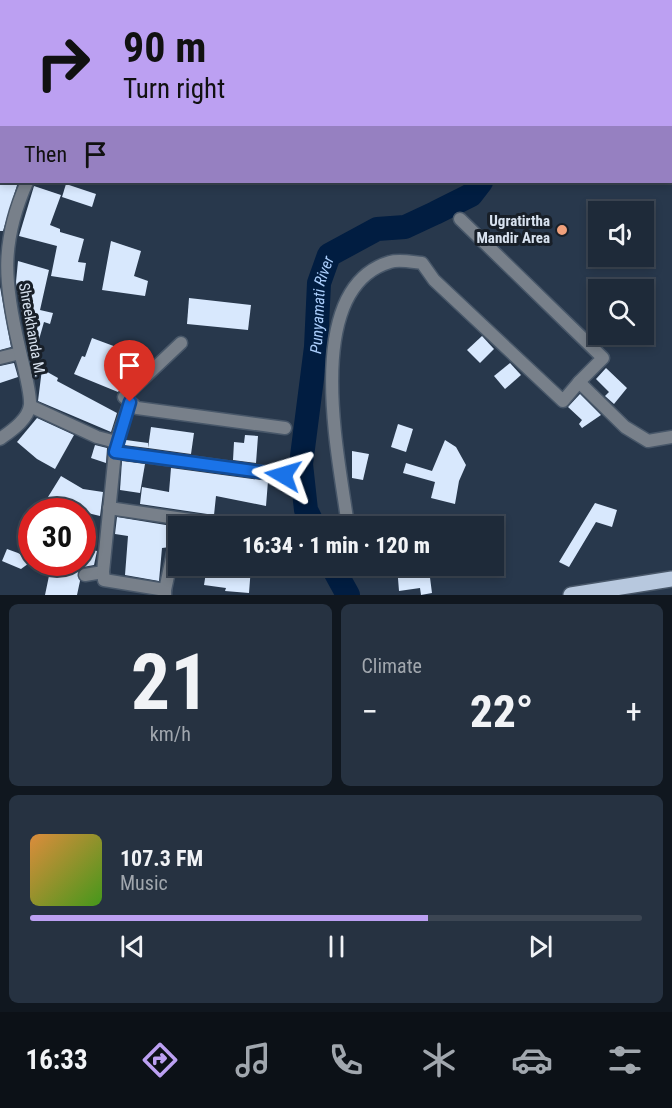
<!DOCTYPE html>
<html lang="en">
<head>
<meta charset="utf-8">
<style>
  body { margin:0; font-family:"Roboto Condensed",sans-serif; background:#263241; color:#f1f3f6; height:100vh; display:flex; flex-direction:column; font-size:22px; white-space:nowrap }
  * { box-sizing:border-box; margin:0 }
  p { font-size:20px; color:#a1a7ae }
  .icon { flex:none; width:33px; height:33px; fill:none; stroke:currentColor; stroke-width:2; stroke-linecap:round; stroke-linejoin:round }
  .map { position:relative; height:595px; overflow:hidden }
  .panel { display:flex; flex-direction:column; gap:9px; padding:9px; background:#10171f; flex:1 }
  .panel>* { flex:none }
  .guide { position:absolute; left:0px; top:0px; width:672px; height:183px; box-shadow:0 3px 9px #0003,0 0 0 2px #3c4653; background:#bca0f2; color:#111; overflow:hidden }
  .fabs { position:absolute; left:588px; top:201px; display:grid; gap:12px }
  .fabs a { display:grid; place-items:center; width:66px; height:66px; border-radius:0px; background:#1e2a39; box-shadow:0 3px 9px #0003,0 0 0 2px #3c4653; font-size:30px }
  .speed { position:absolute; left:18px; top:498px; display:flex; gap:12px; font-size:30px; font-weight:700; text-align:center }
  .speed>* { display:grid; place-content:center; width:78px; height:78px; border-radius:50%; background:#1e2a39; box-shadow:0 3px 9px #0003,0 0 0 2px #3c4653; line-height:1 }
  .speed .limit { border:9px solid #d22; background:#fff; color:#111 }
  .pin { position:absolute; display:grid; place-items:center; width:51px; height:51px; color:#fff; margin:-62px -26px; border-radius:50% 50% 50% 0; rotate:-45deg; box-shadow:0 0 6px #0007 }
  .pin .icon { rotate:45deg }
  .me { position:absolute; width:66px; margin:-33px; rotate:277deg; stroke-linejoin:round; filter:drop-shadow(0 0 4px #0008) }
  .turn { display:flex; align-items:center; gap:21px; height:126px; padding:0 24px; font-size:27px }
  .turn .icon { width:78px; height:78px; stroke-width:2.5 }
  .turn b { display:block; font-size:42px; line-height:51px }
  .then { display:flex; align-items:center; height:57px; padding:0 24px; background:#0003; gap:12px; font-size:22px }
  .big { font-size:45px; font-weight:800; line-height:1.1 }
  .panel .card { flex:1; display:flex; flex-direction:column; justify-content:center; gap:9px; min-width:0; padding:0 21px; border-radius:9px; background:#263241 }
  .panel .dial { align-items:center; gap:0 }
  .dial b { font-size:78px; line-height:1 }
  .song { display:flex; align-items:center; gap:18px }
  .cover { width:72px; height:72px; border-radius:9px; background:linear-gradient(135deg,hsl(30 70% 55%),hsl(100 70% 35%)) }
  .played { height:6px; border-radius:3px; background:linear-gradient(90deg,#bca0f2 65%,#3c4653 65%) }
  .keys { display:flex; justify-content:space-around; direction:ltr }
  .heat { display:flex; justify-content:space-between; align-items:center; font-size:33px; direction:ltr }
  .panel .tiles { flex:1; display:grid; gap:9px; grid-template-columns:1fr 1fr }
  .card:last-child { grid-column:span 2 }
  .trip { position:absolute; left:168px; top:516px; width:336px; height:60px; border-radius:0px; background:#1e2a39; box-shadow:0 3px 9px #0003,0 0 0 2px #3c4653; font-weight:800; line-height:60px; text-align:center }
  .menu { display:flex; height:96px; justify-content:space-around; align-items:center; background:#0c1117; color:#a1a7ae }
  .menu .icon { width:42px; height:42px }
  .menu .active { color:#bca0f2 }
  .menu b { font-size:27px; color:#f1f3f6 }
  .map>svg:first-child { display:block }
  .lines { fill:none; stroke-linecap:round; stroke-linejoin:round }
  .stream { stroke:#011d41; stroke-width:4 }
  .river { stroke:#011d41; stroke-width:24 }
  .building { fill:#d8e8fd }
  .street-casing { stroke:#485769; stroke-width:15 }
  .primary-casing { stroke:#485769; stroke-width:18 }
  .street { stroke:#78808a; stroke-width:12 }
  .primary { stroke:#b7c8de; stroke-width:15 }
  .route-casing { stroke:#114b97; stroke-width:15 }
  .route { stroke:#1a73e8; stroke-width:10 }
  .poi-dot { fill:#f1a17c; stroke:#181f28; stroke-width:2 }
  .labels { text-anchor:middle; stroke-width:6; stroke-linejoin:round; paint-order:stroke }
  .poi-label { font-size:15px; font-weight:bold; fill:#d8e2ef; stroke:#181f28; text-anchor:end }
  .street-label { font-size:15px; fill:#d8e2ef; stroke:#181f28 }
  .water-label { font-size:16px; font-style:italic; fill:#aacdfb; stroke:#181f28 }
</style>
</head>
<body>
<div class="map">
<svg width="672" height="595" viewBox="0 0 672 595">
  <rect width="100%" height="100%" fill="#28384c"/>
  <g class="lines">
    <g class="stream">
      <polyline points="160,2 161,0"/>
      <polyline points="0,134 2,135"/>
    </g>
    <g class="river">
      <polyline points="670,132 672,131"/>
      <path id="s1" d="M 314,526 L 306,510 L 301,464 L 316,347 L 319,283 L 329,255 L 377,229 L 405,227 L 435,213 L 471,195 L 481,182"/>
      <polyline points="332,566 348,595"/>
    </g>
  </g>
  <g class="building">
    <polygon points="0,182 18,182 3,231 0,231"/>
    <polygon points="66,184 96,194 92,207 62,197"/>
    <polygon points="34,186 61,195 50,225 60,229 60,232 84,239 78,262 86,263 83,281 51,276 57,246 19,236"/>
    <polygon points="111,241 141,251 134,276 148,281 145,296 102,290"/>
    <polygon points="18,261 49,270 40,310 53,313 50,324 44,322 36,350 29,352 16,282"/>
    <polygon points="0,287 11,347 0,350"/>
    <polygon points="189,298 251,305 248,330 187,324"/>
    <polygon points="482,336 494,349 480,363 467,350"/>
    <polygon points="92,338 119,348 112,369 130,377 118,392 74,374 82,356 85,357"/>
    <polygon points="14,363 18,377 0,383 0,366"/>
    <polygon points="510,363 521,375 505,389 494,376"/>
    <polygon points="606,368 627,388 614,404 605,396 609,392 596,379"/>
    <polygon points="42,369 58,378 57,381 117,413 111,432 38,401"/>
    <polygon points="580,394 601,415 582,428 579,424 582,420 568,407"/>
    <polygon points="37,418 74,435 55,469 37,459 17,442"/>
    <polygon points="398,424 413,429 406,452 391,447"/>
    <polygon points="151,427 194,433 191,454 148,448"/>
    <polygon points="245,435 258,436 256,463 233,460 234,442 244,443"/>
    <polygon points="126,440 148,443 148,448 124,445"/>
    <polygon points="445,440 456,447 466,465 459,481 455,504 431,498 435,482 403,473 406,463 432,471"/>
    <polygon points="95,445 107,448 106,463 91,458"/>
    <polygon points="352,451 369,454 363,480 352,478"/>
    <polygon points="122,461 145,464 140,493 120,490"/>
    <polygon points="171,468 268,481 266,506 216,496 214,515 140,504 142,487 169,492"/>
    <polygon points="61,476 83,489 103,492 100,516 67,508 48,497"/>
    <polygon points="595,503 617,510 612,527 596,522 569,567 559,562"/>
    <polygon points="117,517 178,527 178,546 162,548 159,581 125,575 128,536 115,534"/>
    <polygon points="7,549 18,553 32,561 21,569 2,561"/>
    <polygon points="87,549 97,551 94,565 83,567 78,572 80,581 77,595 45,595 50,571 53,572 55,562 82,562 82,550 86,551"/>
    <polygon points="207,566 251,567 249,593 225,591 226,588 204,585"/>
    <polygon points="397,566 417,566 417,572 429,570 432,593 421,595 420,588 399,591"/>
  </g>
  <g class="lines">
    <defs>
      <g id="street">
        <polyline points="221,2 221,0"/>
        <polyline points="648,2 648,0"/>
        <polyline points="0,70 2,71"/>
        <polyline points="0,144 2,145"/>
        <polyline points="460,219 603,358 579,382"/>
        <polyline points="181,343 124,397 137,408 285,428"/>
        <polyline points="0,358 20,353"/>
        <polyline points="30,406 97,437 116,442 103,572 85,575"/>
        <path d="M 0,439 C 11,431 28,420 30,405 C 31,391 22,362 19,347 C 4,283 0,243 27,182"/>
        <polyline points="116,442 130,402"/>
        <polyline points="115,452 283,475"/>
        <polyline points="109,508 231,526"/>
        <path d="M 350,526 L 347,519 C 338,453 302,288 390,262 C 399,259 412,262 422,263 L 434,280 L 563,401 L 579,382 L 625,427 L 648,441 L 672,437"/>
        <polyline points="280,566 300,568"/>
        <polyline points="103,572 104,580 165,590 165,595"/>
        <polyline points="165,590 173,553 178,554"/>
      </g>
      <polyline id="primary" points="571,595 672,579"/>
    </defs>
    <use href="#street" class="street-casing"/>
    <use href="#primary" class="primary-casing"/>
    <use href="#street" class="street"/>
    <use href="#primary" class="primary"/>
  </g>
  <g class="lines">
    <defs>
      <polyline id="route" points="130,402 115,452 283,475"/>
    </defs>
    <use href="#route" class="route-casing"/>
    <use href="#route" class="route"/>
  </g>
  <circle class="poi-dot" cx="562" cy="230" r="6"/>
  <g class="labels">
    <g class="poi-label">
      <text x="550" y="226">Ugratirtha<tspan x="550" dy="17">Mandir Area</tspan></text>
    </g>
    <g class="street-label">
      <text transform="translate(32 330) rotate(80)" y="5">Shreekhanda M.</text>
    </g>
    <g class="water-label">
      <text dy="6" stroke="none"><textPath href="#s1" startOffset="225">Punyamati River</textPath></text>
    </g>
  </g>
</svg>
<div class="fabs">
<a><svg class="icon" aria-label="sound" viewBox="0 0 24 24"><path d="M4 9h4l5-4v14l-5-4H4zM17 9q2 3 0 6"/></svg></a>
<a><svg class="icon" aria-label="search" viewBox="0 0 24 24"><circle cx="10" cy="10" r="6"/><path d="M15 15l6 6"/></svg></a>
</div>
<div class="speed"><div class="limit">30</div></div>
<div class="pin" style="left:130px;top:402px;background:#d93025"><svg class="icon" aria-label="arrive" viewBox="0 0 24 24"><path d="M6 21V4h12l-3 4 3 4H6"/></svg></div>
<svg class="me" style="left:283px;top:475px" viewBox="-20 -20 40 40"><path d="M0-17L14 15 0 8-14 15z" fill="#1a73e8" stroke="#fff" stroke-width="4"/></svg>
<div class="trip">16:34 · 1 min · 120 m</div>
<div class="guide">
<div class="turn"><svg class="icon" aria-label="right" viewBox="0 0 24 24"><path d="M7 20v-9h11M14 6l5 5-5 5"/></svg><div><b>90 m</b>Turn right</div></div>
<div class="then">Then<svg class="icon" aria-label="arrive" viewBox="0 0 24 24"><path d="M6 21V4h12l-3 4 3 4H6"/></svg></div>
</div>
</div>
<section class="panel">
<div class="tiles">
<div class="card dial"><b>21</b><p>km/h</p></div>
<div class="card"><p>Climate</p>
<div class="heat"><a>−</a><b class="big">22°</b><a>+</a></div>
</div>
<div class="card">
<div class="song"><i class="cover"></i><div><b>107.3 FM</b><p>Music</p></div></div>
<div class="played"></div>
<div class="keys"><svg class="icon" aria-label="previous" viewBox="0 0 24 24"><path d="M18 5L8 12l10 7zM5 5v14"/></svg><svg class="icon" aria-label="pause" viewBox="0 0 24 24"><path d="M8 5v14M16 5v14"/></svg><svg class="icon" aria-label="next" viewBox="0 0 24 24"><path d="M6 5l10 7-10 7zM19 5v14"/></svg></div>
</div>
</div>
</section>
<nav class="menu">
<b>16:33</b>
<svg class="icon active" aria-label="directions" viewBox="0 0 24 24"><path d="M12 3l9 9-9 9-9-9zM9 14v-3h6M13 9l2 2-2 2"/></svg>
<svg class="icon" aria-label="music" viewBox="0 0 24 24"><path d="M9 18V5l10-2v13"/><circle cx="6" cy="18" r="3"/><circle cx="16" cy="16" r="3"/></svg>
<svg class="icon" aria-label="phone" viewBox="0 0 24 24"><path d="M5 4h4l2 5-3 2q2 4 5 5l2-3 5 2v4C11 20 4 13 5 4z"/></svg>
<svg class="icon" aria-label="climate" viewBox="0 0 24 24"><path d="M12 3v18M4 7l16 10M4 17L20 7"/></svg>
<svg class="icon" aria-label="car" viewBox="0 0 24 24"><path d="M5 17H2v-5l4-1 3-4h7l3 4 3 1v5h-3M9 17h6M6 11h13"/><circle cx="7" cy="17" r="2"/><circle cx="17" cy="17" r="2"/></svg>
<svg class="icon" aria-label="filters" viewBox="0 0 24 24"><path d="M4 7h16M4 17h16"/><circle cx="9" cy="7" r="2"/><circle cx="15" cy="17" r="2"/></svg>
</nav>
</body>
</html>
